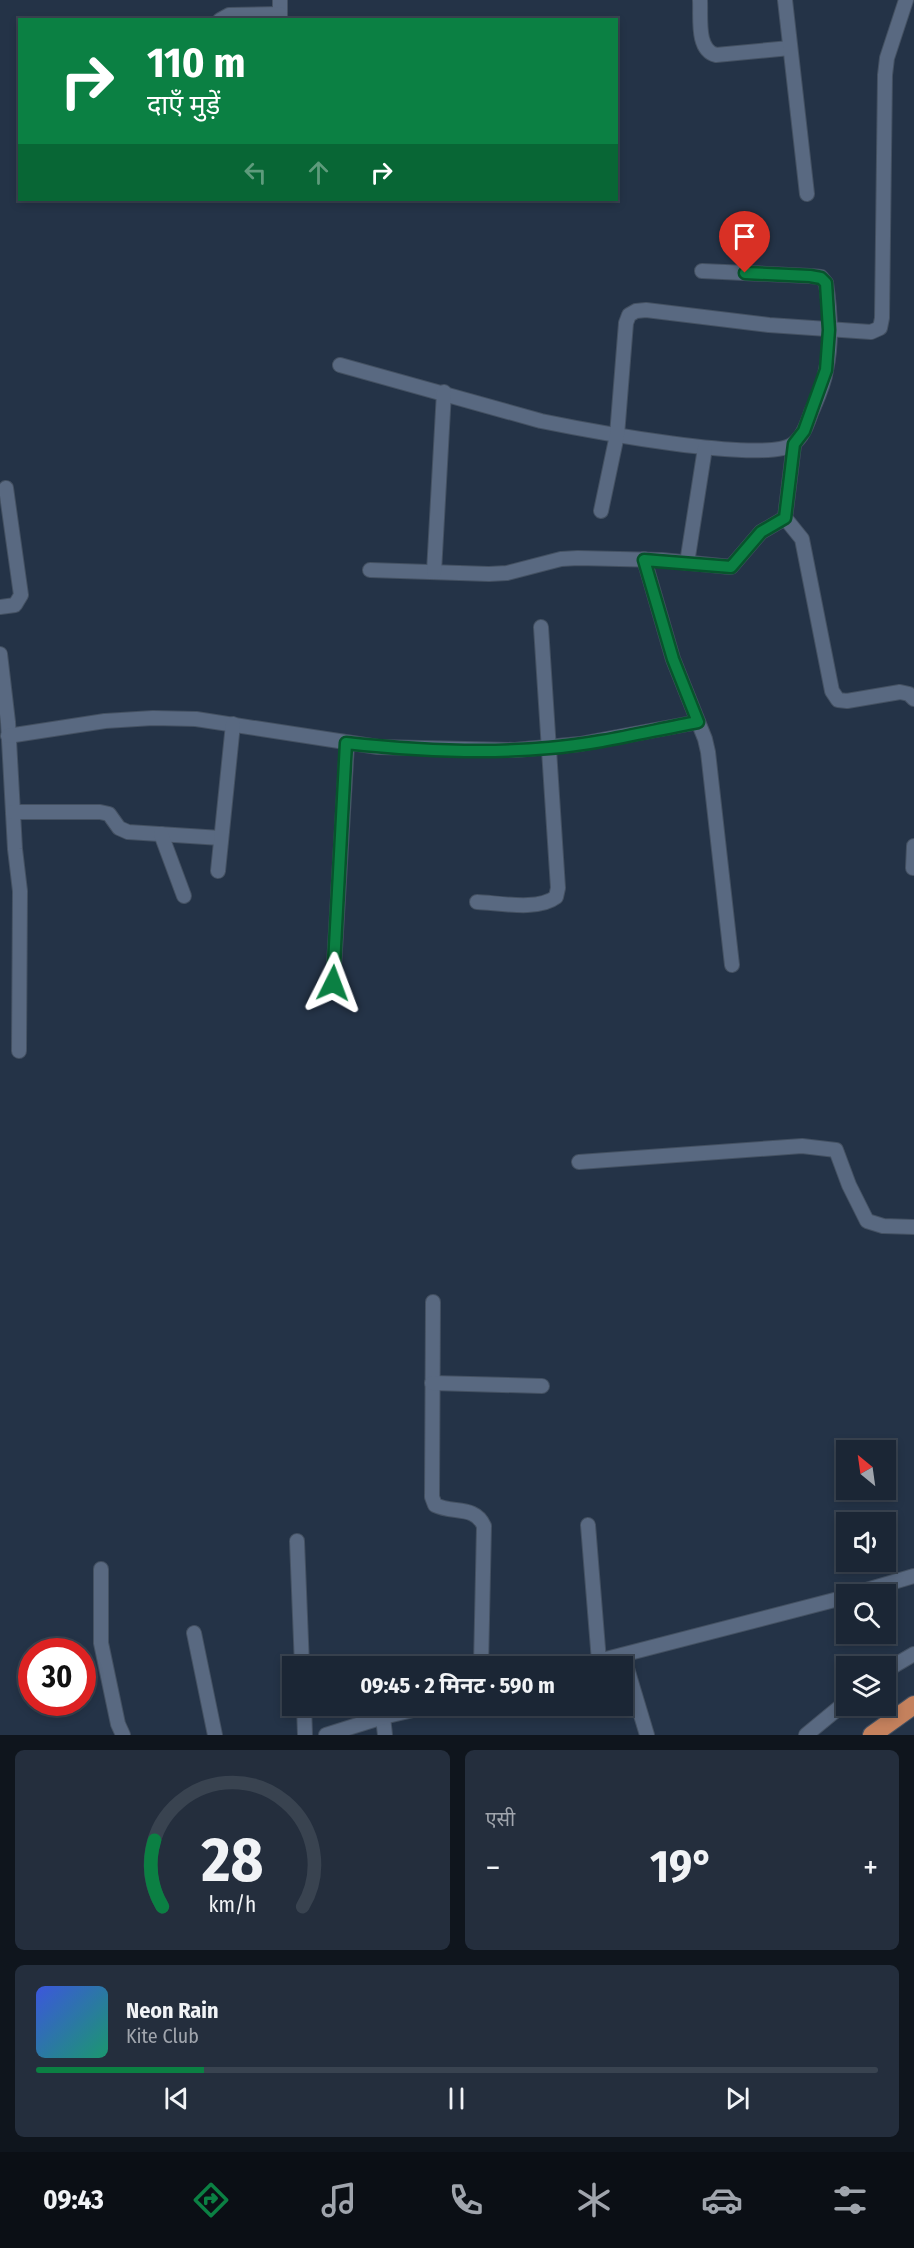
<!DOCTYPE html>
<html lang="hi">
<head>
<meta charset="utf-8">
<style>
  body { margin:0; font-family:"Fira Sans Condensed","Noto Sans Devanagari",sans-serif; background:#242e3d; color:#f1f3f6; height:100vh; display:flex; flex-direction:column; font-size:22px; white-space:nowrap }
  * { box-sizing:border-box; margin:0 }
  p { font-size:20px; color:#a0a5ad }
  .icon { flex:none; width:33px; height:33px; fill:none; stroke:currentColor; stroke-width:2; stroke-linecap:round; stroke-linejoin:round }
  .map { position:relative; height:1735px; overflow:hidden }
  .details { display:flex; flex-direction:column; gap:15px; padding:15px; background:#0f151d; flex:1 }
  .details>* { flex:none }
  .hud { position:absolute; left:18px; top:18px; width:600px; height:183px; border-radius:0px; box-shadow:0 3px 9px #0003,0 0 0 2px #394350; background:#0b8043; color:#fff; overflow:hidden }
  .needle { width:39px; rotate:331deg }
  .fabs { position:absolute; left:836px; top:1440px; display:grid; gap:12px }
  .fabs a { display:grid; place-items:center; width:60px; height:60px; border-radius:0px; background:#1b2635; box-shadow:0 3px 9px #0003,0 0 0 2px #394350; font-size:30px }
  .speed { position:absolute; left:18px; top:1638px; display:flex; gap:12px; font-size:30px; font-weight:700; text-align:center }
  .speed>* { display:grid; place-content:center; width:78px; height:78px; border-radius:50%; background:#1b2635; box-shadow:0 3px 9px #0003,0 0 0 2px #394350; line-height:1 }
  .speed .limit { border:9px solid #d22; background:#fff; color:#111 }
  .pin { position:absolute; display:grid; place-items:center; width:51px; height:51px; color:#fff; margin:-62px -26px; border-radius:50% 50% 50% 0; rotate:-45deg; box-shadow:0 0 6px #0007 }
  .pin .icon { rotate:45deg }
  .me { position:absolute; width:66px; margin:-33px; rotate:3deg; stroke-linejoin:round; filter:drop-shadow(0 0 4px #0008) }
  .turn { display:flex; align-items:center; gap:21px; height:126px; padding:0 30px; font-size:27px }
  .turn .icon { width:78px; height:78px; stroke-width:2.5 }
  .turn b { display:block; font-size:42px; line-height:51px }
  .lanes { display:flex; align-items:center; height:57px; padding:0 30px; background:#0003; justify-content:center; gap:30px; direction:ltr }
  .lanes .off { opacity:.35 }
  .big { font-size:45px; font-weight:700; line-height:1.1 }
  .details .card { flex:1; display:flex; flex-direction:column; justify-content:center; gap:9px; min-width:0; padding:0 21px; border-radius:9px; background:#242e3d }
  .details .dial { align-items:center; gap:0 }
  .dial svg { height:156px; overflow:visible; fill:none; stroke:#394350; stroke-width:7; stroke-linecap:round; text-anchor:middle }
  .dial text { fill:#f1f3f6; stroke:none }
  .song { display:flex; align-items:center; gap:18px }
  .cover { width:72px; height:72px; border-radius:9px; background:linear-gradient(135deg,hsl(230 70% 55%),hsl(160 70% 35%)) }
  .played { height:6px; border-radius:3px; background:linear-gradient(90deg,#0b8043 20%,#394350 20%) }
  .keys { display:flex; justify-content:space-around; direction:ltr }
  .heat { display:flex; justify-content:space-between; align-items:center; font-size:33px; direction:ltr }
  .details .tiles { flex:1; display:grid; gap:15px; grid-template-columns:1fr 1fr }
  .card:last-child { grid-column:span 2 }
  .trip { position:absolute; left:282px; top:1656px; width:351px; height:60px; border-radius:0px; background:#1b2635; box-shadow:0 3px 9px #0003,0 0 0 2px #394350; font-weight:700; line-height:60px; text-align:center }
  .menu { display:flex; height:96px; justify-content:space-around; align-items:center; background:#0b0f15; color:#a0a5ad }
  .menu .icon { width:42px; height:42px }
  .menu .current { color:#0b8043 }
  .menu b { font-size:27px; color:#f1f3f6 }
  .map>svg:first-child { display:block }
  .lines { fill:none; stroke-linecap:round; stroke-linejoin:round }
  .minor-casing { stroke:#445162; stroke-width:16 }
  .highway-casing { stroke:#445162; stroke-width:20 }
  .minor { stroke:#596981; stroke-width:14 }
  .highway { stroke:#c4815d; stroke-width:18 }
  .route-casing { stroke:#07532c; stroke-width:15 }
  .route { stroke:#0b8043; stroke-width:10 }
</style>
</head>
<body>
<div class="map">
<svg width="914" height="1735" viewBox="0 0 914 1735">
  <rect width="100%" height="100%" fill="#243347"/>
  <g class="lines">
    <defs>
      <g id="minor">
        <polyline points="280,0 280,20"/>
        <path d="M 700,0 C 701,17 696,50 716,55 L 790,48"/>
        <polyline points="785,0 807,194"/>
        <polyline points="220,20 229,15 280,14"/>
        <path d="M 340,365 L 541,421 C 580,429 767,465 793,444 C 803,437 807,424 811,413 C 817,399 824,385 826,370 C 832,343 830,310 826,283 L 821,277 L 810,276 L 702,271"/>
        <polyline points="794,444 785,518 802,539 832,691 838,700 847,701 900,692 909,694 914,699"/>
        <polyline points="601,511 617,435 626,323 629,315 636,311 646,310 769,325 871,332 880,328 882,318 885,75 887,58 906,0"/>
        <polyline points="644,559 673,659 705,739 708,752 732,965"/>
        <polyline points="687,563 705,448"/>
        <polyline points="370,570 489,574 507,573 561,559 578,558 661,560 731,567 761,532 785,518"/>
        <polyline points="434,572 444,392"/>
        <polyline points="0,607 15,605 21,595 6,488"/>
        <polyline points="0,654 8,722 15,849 20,891 19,1051"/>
        <polyline points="8,736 105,721 153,718 196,719 378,747 515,750 580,744 698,722"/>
        <polyline points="13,812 100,812 109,814 119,828 128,832 221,838"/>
        <polyline points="161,834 184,896"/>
        <polyline points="913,868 914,846"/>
        <polyline points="218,871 233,724"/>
        <path d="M 477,902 C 500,903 538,911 556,897 L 558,888 L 541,627"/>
        <polyline points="333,983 347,743"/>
        <polyline points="579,1162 802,1146 836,1150 849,1185 867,1221 883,1226 914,1227"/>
        <path d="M 433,1302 L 432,1497 L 435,1505 C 453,1514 475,1505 484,1526 L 481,1666"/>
        <polyline points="432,1383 542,1386"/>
        <polyline points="588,1525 599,1661"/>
        <polyline points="297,1541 302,1666"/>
        <polyline points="101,1569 101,1643 118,1724 123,1735"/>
        <polyline points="853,1594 914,1576"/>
        <polyline points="194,1633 215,1735"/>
        <polyline points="623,1655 647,1735"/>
        <polyline points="579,1666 846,1597"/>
        <polyline points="885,1671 914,1654"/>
        <polyline points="304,1706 305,1735"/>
        <polyline points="383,1717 385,1735"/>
        <polyline points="326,1735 383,1717 430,1706"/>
        <polyline points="806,1735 846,1702"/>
      </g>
      <polyline id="highway" points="872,1735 914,1705"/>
    </defs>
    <use href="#minor" class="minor-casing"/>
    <use href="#highway" class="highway-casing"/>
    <use href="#minor" class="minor"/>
    <use href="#highway" class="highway"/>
  </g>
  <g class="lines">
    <defs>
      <path id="route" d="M 333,983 L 346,743 C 410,750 486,754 549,748 C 599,744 649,731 698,722 L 673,659 L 644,560 L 731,567 L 761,532 L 785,518 L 794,444 L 804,431 L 826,370 L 829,330 L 826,283 L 821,278 L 810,276 L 745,273"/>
    </defs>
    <use href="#route" class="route-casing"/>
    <use href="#route" class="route"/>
  </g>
</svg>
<div class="fabs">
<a><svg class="needle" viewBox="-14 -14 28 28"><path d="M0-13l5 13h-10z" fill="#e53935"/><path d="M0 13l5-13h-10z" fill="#a0a5ad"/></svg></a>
<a><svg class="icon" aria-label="sound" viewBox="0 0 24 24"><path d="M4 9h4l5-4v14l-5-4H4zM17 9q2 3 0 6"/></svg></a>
<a><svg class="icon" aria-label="search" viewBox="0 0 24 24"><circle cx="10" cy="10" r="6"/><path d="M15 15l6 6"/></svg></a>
<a><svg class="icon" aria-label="layers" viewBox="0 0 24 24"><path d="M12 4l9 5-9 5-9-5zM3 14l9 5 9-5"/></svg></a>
</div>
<div class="speed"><div class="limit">30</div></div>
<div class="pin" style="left:745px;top:273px;background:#d93025"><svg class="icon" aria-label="arrive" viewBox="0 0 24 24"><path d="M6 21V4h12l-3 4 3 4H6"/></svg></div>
<svg class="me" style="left:333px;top:983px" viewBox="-20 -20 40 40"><path d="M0-17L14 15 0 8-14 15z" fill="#0b8043" stroke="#fff" stroke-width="4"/></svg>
<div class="trip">09:45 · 2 मिनट · 590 m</div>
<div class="hud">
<div class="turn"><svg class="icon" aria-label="right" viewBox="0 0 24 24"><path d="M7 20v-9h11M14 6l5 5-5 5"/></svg><div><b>110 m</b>दाएँ मुड़ें</div></div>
<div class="lanes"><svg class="icon off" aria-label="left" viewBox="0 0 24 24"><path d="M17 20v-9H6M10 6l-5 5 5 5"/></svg><svg class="icon off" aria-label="ahead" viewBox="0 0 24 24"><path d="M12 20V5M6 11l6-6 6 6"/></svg><svg class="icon" aria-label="right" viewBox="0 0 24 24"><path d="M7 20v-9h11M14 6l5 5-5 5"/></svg></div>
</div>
</div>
<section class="details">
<div class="tiles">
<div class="card dial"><svg viewBox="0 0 100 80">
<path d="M14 69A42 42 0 1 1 86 69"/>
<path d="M14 69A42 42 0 0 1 10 35" stroke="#0b8043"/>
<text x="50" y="56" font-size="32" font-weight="700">28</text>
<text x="50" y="72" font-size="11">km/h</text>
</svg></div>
<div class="card"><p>एसी</p>
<div class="heat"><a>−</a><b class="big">19°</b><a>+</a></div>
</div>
<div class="card">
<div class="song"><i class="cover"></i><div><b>Neon Rain</b><p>Kite Club</p></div></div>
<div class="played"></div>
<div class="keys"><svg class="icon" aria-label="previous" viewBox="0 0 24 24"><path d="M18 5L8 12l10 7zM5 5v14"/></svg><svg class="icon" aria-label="pause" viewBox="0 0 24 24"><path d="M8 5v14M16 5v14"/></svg><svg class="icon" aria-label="next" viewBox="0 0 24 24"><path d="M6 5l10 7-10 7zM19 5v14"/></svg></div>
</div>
</div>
</section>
<nav class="menu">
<b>09:43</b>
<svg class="icon current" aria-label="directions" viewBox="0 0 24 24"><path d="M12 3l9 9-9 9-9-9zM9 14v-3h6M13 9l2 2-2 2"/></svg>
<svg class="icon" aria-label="music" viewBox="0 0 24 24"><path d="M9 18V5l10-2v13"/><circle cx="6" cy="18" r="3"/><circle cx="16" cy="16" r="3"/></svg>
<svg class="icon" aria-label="phone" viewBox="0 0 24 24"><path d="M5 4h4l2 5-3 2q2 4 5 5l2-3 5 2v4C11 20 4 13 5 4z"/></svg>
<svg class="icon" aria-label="climate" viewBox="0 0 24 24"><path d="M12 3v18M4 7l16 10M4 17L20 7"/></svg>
<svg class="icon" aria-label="car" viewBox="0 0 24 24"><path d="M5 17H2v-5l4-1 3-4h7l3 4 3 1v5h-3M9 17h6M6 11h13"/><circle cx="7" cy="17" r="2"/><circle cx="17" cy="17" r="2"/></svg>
<svg class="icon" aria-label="filters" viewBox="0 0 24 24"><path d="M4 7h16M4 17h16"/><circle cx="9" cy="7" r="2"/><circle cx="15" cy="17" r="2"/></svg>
</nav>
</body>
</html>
